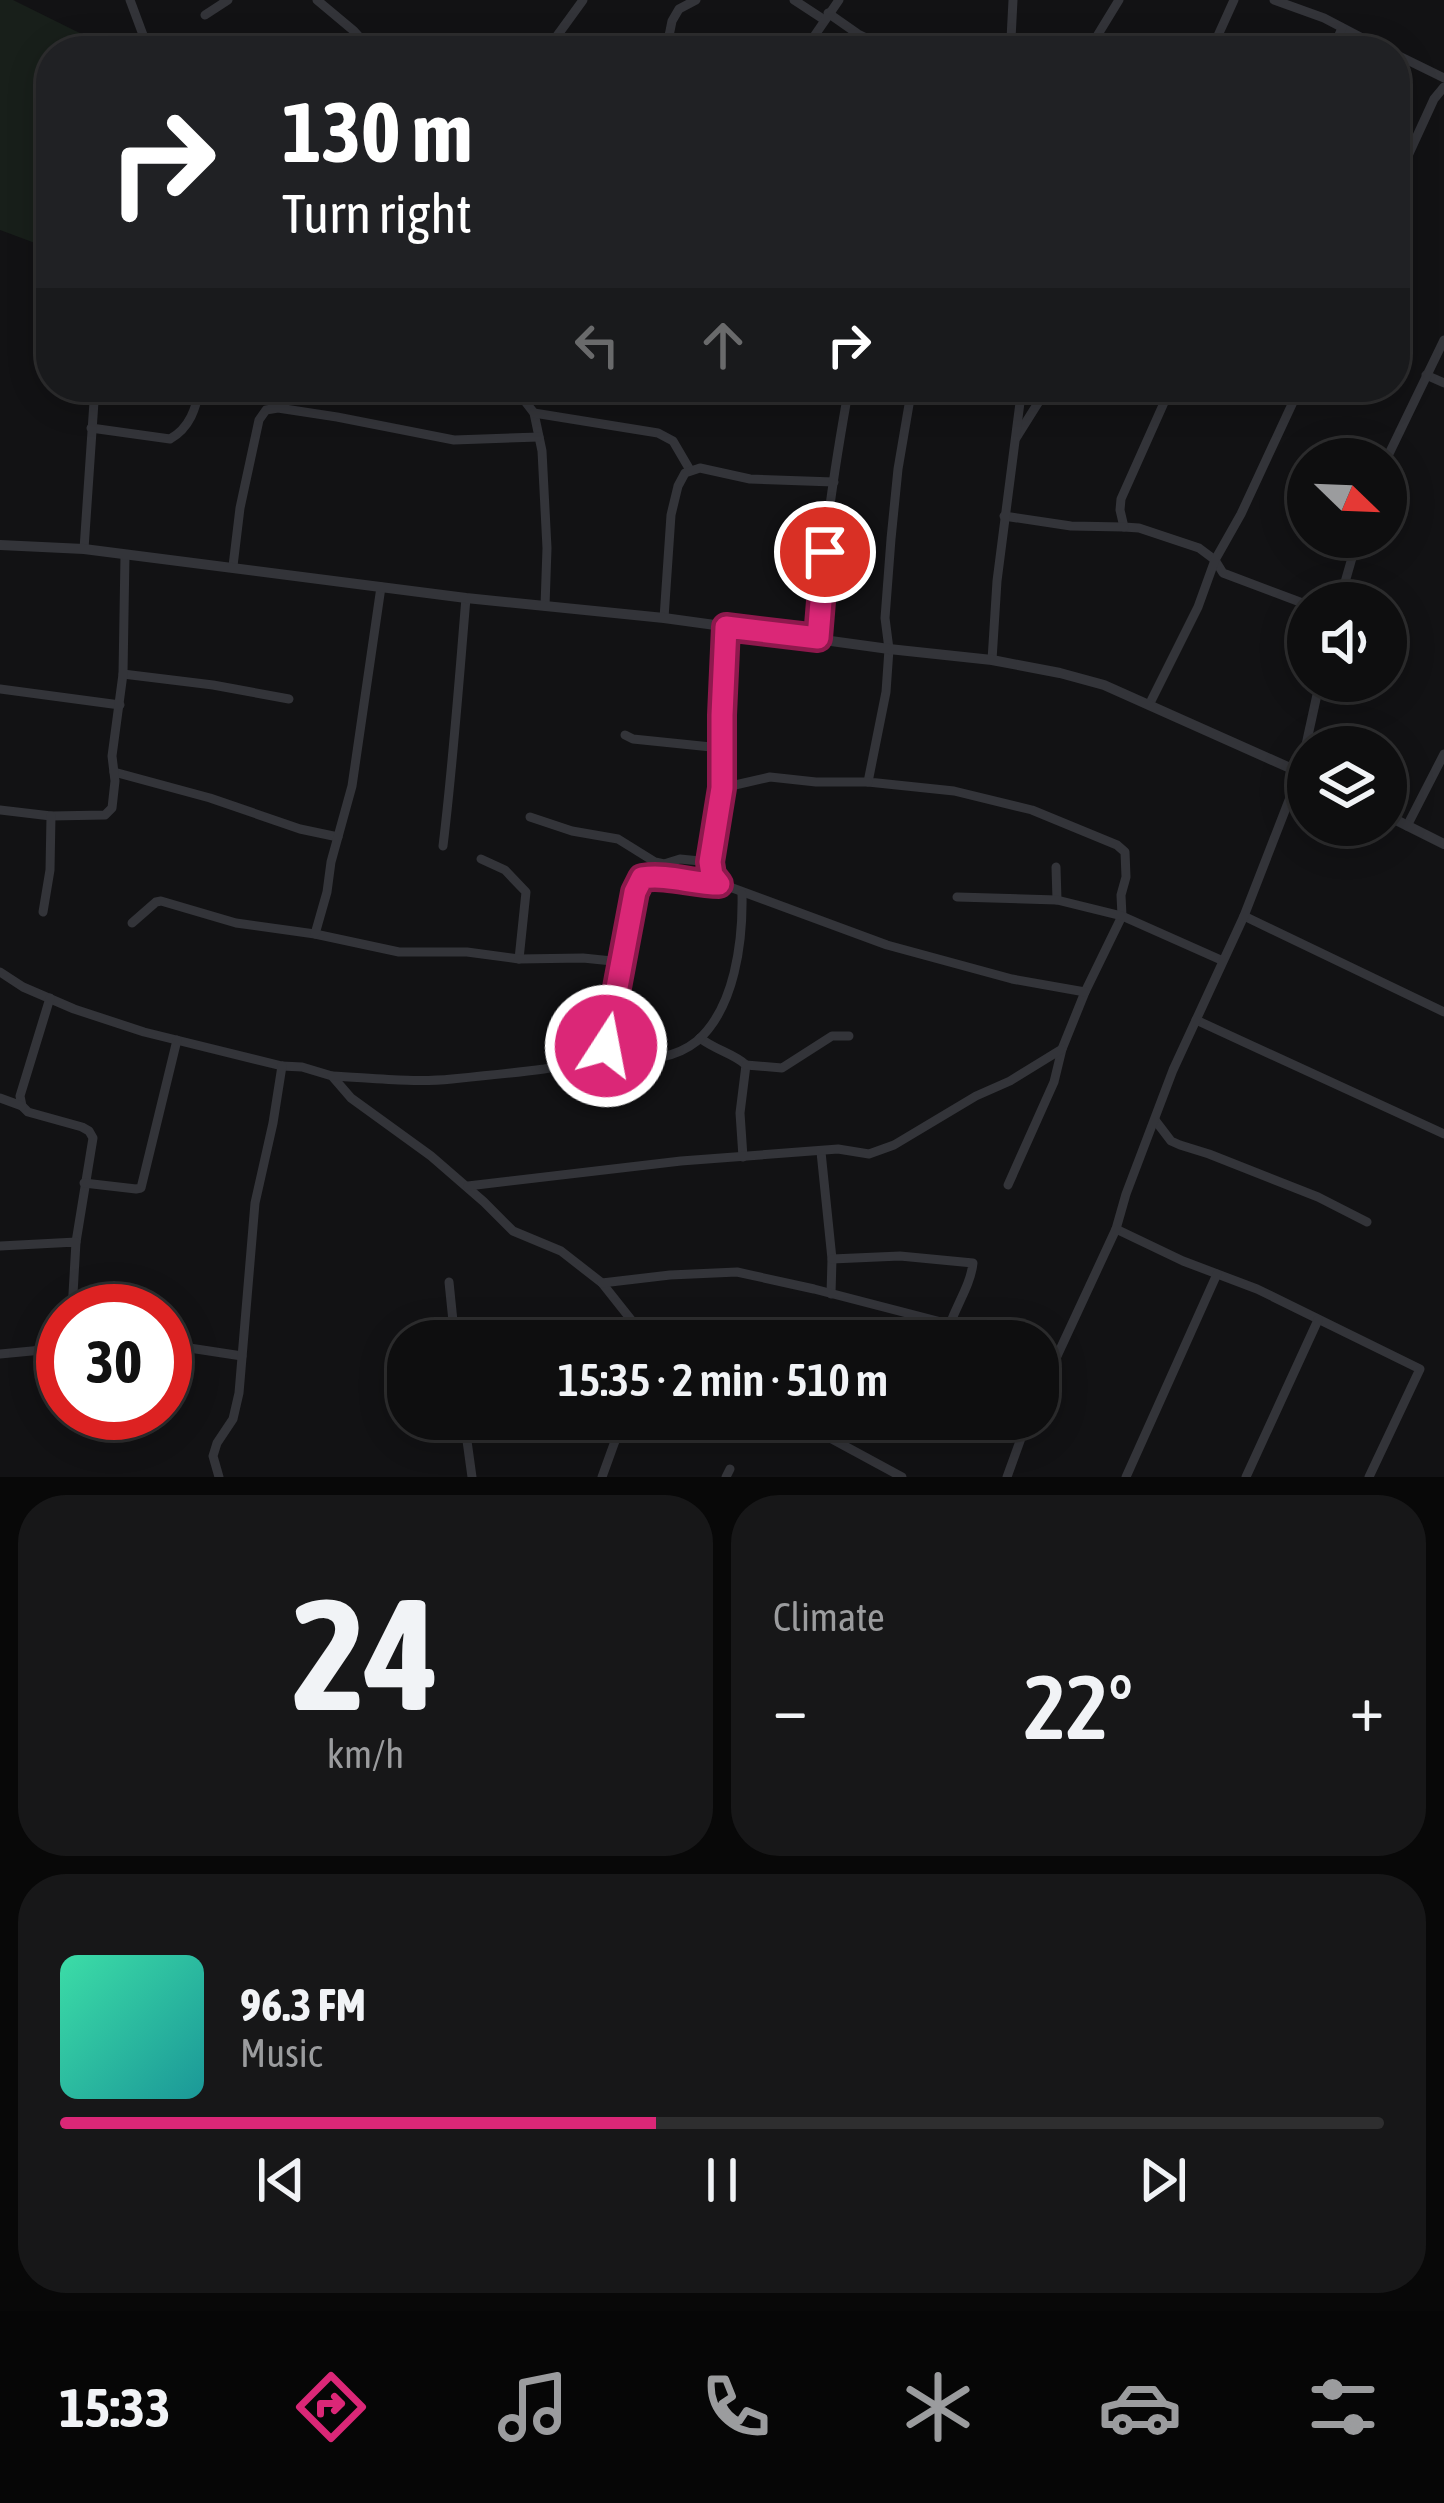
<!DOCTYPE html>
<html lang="en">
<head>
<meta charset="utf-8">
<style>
  body { margin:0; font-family:"Asap Condensed",sans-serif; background:#171718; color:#f1f3f6; height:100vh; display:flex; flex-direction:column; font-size:45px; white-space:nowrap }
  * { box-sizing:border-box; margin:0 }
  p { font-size:39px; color:#9b9c9e }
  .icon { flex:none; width:66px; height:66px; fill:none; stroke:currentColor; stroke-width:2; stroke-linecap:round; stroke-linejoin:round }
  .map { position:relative; height:1477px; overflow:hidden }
  .side { display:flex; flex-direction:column; gap:18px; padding:18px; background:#080808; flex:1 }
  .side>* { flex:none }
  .banner { position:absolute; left:36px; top:36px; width:1374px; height:366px; border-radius:48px; box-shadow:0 6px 30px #0003,0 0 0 3px #2e2e2f; background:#202124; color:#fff; overflow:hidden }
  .needle { width:78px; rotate:113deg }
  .controls { position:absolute; left:1287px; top:438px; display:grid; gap:24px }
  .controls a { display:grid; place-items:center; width:120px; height:120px; border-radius:50%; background:#0e0e0f; box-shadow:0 6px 30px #0003,0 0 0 3px #2e2e2f; font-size:60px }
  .speed { position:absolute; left:36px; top:1284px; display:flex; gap:24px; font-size:60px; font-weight:700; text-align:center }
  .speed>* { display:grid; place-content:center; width:156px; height:156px; border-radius:50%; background:#0e0e0f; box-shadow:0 6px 30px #0003,0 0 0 3px #2e2e2f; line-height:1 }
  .speed .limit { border:18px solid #d22; background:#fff; color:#111 }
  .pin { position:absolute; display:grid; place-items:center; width:102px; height:102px; color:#fff; margin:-51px; border:6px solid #fff; border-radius:50%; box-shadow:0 3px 12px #0007 }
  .me { position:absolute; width:132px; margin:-66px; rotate:11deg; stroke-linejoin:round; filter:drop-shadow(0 0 9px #0008) }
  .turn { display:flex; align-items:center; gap:42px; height:252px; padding:0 48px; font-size:54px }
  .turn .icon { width:156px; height:156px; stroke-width:2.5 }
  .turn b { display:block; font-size:84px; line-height:102px }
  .lanes { display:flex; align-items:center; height:114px; padding:0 48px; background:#0003; justify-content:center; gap:60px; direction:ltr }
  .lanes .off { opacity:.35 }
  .big { font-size:90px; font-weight:600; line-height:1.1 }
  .side .card { flex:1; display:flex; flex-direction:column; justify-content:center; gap:18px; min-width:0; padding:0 42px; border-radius:48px; background:#171718 }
  .side .dial { align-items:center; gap:0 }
  .dial b { font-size:156px; line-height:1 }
  .song { display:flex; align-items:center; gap:36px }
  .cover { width:144px; height:144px; border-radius:18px; background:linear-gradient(135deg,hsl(160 70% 55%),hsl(180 70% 35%)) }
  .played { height:12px; border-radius:6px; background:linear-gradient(90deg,#db2777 45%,#2e2e2f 45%) }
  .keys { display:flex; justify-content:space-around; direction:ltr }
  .heat { display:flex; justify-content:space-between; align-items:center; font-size:66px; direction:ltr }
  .side .tiles { flex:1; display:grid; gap:18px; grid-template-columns:1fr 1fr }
  .card:last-child { grid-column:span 2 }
  .trip { position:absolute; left:387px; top:1320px; width:672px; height:120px; border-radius:48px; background:#0e0e0f; box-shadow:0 6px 30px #0003,0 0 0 3px #2e2e2f; font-weight:600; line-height:120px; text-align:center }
  .tab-bar { display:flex; height:192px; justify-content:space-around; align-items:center; background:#060606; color:#9b9c9e }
  .tab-bar .icon { width:84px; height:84px }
  .tab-bar .current { color:#db2777 }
  .tab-bar b { font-size:54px; color:#f1f3f6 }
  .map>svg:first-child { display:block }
  .green { fill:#181f1a }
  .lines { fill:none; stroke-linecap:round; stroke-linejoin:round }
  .minor { stroke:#333439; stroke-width:9 }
  .tertiary { stroke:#333439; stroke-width:10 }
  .route-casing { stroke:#8e194d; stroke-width:30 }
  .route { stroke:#db2777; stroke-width:21 }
</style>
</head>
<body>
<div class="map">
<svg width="1444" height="1477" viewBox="0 0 1444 1477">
  <rect width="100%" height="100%" fill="#121214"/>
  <polygon class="green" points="0,0 13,0 108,47 108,51 51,51 51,249 0,230"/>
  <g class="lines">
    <g class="minor">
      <polyline points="130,0 149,51"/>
      <polyline points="317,0 354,31 372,51"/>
      <polyline points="794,0 823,19"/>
      <polyline points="1274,0 1324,18 1387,51"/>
      <polyline points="828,13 858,34 893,51"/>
      <polyline points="205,15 228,0"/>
      <polyline points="1011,39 1013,0"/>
      <polyline points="546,51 583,0"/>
      <polyline points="666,51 672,21 679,9 696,0"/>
      <polyline points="804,51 839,0"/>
      <polyline points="1092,51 1097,36 1119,0"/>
      <polyline points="1211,51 1234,0"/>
      <polyline points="1332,51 1342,28"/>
      <polyline points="1395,54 1444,78"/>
      <polyline points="1395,184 1434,99 1444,87"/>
      <polyline points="1426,375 1444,383"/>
      <polyline points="514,387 534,413 542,451 547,548 545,606"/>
      <polyline points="912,387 898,469 891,539 885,618 889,649 886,692 868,782 954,791 1032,810 1117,845 1125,852 1126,877 1121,895 1122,916 1085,992 1062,1049 1054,1082 1008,1185"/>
      <polyline points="1171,387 1121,499 1120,510 1124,527 1139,528 1199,548 1215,560 1223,573 1308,605"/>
      <polyline points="534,413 658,433 673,441 690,470"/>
      <path d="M 91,428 L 170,439 C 190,428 196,408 200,387"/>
      <polyline points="1016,438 1048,387"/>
      <polyline points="1386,460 1444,340"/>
      <polyline points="1004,516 1071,526 1124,527"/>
      <polyline points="84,549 95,387"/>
      <polyline points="233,566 240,508 259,420 266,410 278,408 337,417 454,440 539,437"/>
      <polyline points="1339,603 1358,537"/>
      <polyline points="664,618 671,515 678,486 685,473 700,468 750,479 834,482"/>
      <polyline points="726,627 722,715 722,788 710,862 712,875 719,883 887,945 1012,979 1085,992"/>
      <path d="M 819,638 C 821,554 834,470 849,387"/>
      <polyline points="992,660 997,581 1022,387"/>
      <polyline points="123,674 213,685 289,699"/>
      <polyline points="0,689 120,705"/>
      <polyline points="1150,703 1198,607 1215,560 1241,514 1300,387"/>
      <polyline points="625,735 633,739 721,748"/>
      <polyline points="114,772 210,798 300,829 338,837"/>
      <polyline points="722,788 770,777 816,782 868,782"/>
      <polyline points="0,810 51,816 105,815 112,808 115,781 112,756 123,674 125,555"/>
      <polyline points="530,817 572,831 618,839 655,862 664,864 680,859 710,862"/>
      <polyline points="1407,826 1444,754"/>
      <path d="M 443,846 C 453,764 459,681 466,598"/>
      <polyline points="481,859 505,870 526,892 519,959"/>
      <polyline points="1056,867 1057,900"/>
      <polyline points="957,897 1057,900 1122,916 1221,960"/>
      <polyline points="43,912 50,870 51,816"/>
      <polyline points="1244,916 1444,1012"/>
      <polyline points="132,923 156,902 161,901 236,923 315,934 399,952 467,952 519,959 583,958 622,962"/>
      <polyline points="315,934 327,892 331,862 352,786 381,587"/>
      <polyline points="0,972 23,987 74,1009 144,1032 282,1066 302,1067 332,1076 351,1098 431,1156 484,1202 513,1231 561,1251 602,1283 648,1341"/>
      <polyline points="50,998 20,1096 22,1106 28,1112 82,1127 89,1131 93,1138 76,1242"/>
      <polyline points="1196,1020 1444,1134"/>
      <path d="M 700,1038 C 715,1050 735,1054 746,1065 L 740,1113 L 743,1157"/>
      <polyline points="599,1060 606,1047 628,941 635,892 642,878 656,876 718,883"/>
      <polyline points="746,1065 782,1068 832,1036 849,1036"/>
      <path d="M 332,1076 C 372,1078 413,1083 452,1079 C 483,1076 514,1073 544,1069 C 563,1066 581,1061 599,1060 C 634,1057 667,1065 697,1041 C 735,1008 743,941 742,894"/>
      <polyline points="0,1098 22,1106"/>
      <polyline points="1155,1120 1171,1141 1180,1145 1209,1154 1318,1197 1367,1222"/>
      <polyline points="821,1152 832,1259 831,1294"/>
      <polyline points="84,1183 136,1189 141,1188 177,1040"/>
      <polyline points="468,1186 681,1161 838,1149 869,1154 894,1145 976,1096 1010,1081 1062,1049"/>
      <polyline points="1116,1229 1183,1261 1257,1289 1420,1369 1369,1477"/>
      <polyline points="0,1246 76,1242 72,1311"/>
      <path d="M 832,1259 L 900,1256 L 973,1263 C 970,1290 950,1313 945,1341"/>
      <polyline points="449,1282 455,1341"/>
      <polyline points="602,1283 670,1275 737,1272 814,1289 949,1324"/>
      <polyline points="165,1349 183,1347 242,1356"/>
      <polyline points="0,1354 63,1348"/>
      <polyline points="1038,1397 1116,1229 1126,1194 1173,1070 1244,916 1300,772 1320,681"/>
      <polyline points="464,1419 472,1477"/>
      <polyline points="795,1419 902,1477"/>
      <polyline points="219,1477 213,1456 217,1443 233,1419 239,1393 255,1203 273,1123 282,1066"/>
      <polyline points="602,1477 623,1419"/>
      <polyline points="726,1477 730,1469"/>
      <polyline points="1007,1477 1028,1419"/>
      <polyline points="1126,1477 1217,1274"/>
      <polyline points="1246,1477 1318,1320"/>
    </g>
    <g class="tertiary">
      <polyline points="0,545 84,549 466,598 664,618 889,649 992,660 1060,673 1104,685 1308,776"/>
      <polyline points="1386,815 1444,844"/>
    </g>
  </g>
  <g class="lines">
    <defs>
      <path id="route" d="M 606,1046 L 635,892 L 642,878 C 668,874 693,884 719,884 L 712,875 L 710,862 L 722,788 L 722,715 L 726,627 L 818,638 L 825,552"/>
    </defs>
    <use href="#route" class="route-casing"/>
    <use href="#route" class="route"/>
  </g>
</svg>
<div class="controls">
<a><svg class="needle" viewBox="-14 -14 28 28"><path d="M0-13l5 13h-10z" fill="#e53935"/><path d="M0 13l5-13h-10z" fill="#9b9c9e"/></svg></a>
<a><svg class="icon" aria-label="sound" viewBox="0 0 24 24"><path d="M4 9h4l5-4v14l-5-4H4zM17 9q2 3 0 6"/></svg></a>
<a><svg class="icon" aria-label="layers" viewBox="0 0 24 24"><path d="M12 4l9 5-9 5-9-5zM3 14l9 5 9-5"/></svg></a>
</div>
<div class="speed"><div class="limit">30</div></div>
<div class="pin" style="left:825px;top:552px;background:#d93025"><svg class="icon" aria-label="arrive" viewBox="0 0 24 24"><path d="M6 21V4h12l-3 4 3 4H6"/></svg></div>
<svg class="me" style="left:606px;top:1046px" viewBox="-20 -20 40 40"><circle r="17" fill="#db2777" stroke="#fff" stroke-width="3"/><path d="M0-11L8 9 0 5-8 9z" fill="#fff"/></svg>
<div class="trip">15:35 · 2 min · 510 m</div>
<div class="banner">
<div class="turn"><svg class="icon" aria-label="right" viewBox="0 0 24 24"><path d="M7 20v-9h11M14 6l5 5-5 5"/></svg><div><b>130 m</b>Turn right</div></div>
<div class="lanes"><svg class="icon off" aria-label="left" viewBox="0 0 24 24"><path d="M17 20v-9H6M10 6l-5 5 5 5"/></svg><svg class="icon off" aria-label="ahead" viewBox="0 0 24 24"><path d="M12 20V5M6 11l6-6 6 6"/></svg><svg class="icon" aria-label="right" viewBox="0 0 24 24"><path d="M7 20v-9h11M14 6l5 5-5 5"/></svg></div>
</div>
</div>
<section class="side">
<div class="tiles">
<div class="card dial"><b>24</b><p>km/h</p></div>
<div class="card"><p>Climate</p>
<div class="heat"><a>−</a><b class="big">22°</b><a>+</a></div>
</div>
<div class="card">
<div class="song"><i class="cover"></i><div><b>96.3 FM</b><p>Music</p></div></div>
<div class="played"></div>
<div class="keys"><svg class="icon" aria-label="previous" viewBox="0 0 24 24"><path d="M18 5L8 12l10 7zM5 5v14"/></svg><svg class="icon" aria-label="pause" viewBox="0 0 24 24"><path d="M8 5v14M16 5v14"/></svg><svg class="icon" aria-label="next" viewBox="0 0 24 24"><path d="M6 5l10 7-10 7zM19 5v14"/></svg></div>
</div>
</div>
</section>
<nav class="tab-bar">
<b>15:33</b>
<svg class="icon current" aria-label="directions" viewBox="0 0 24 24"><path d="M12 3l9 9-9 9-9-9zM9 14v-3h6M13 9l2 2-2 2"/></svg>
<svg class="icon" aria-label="music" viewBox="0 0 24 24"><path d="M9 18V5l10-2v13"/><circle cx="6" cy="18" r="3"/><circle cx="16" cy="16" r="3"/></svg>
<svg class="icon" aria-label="phone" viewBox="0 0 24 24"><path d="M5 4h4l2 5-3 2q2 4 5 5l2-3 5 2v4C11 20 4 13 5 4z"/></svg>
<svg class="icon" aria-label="climate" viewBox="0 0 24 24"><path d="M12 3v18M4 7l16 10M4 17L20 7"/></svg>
<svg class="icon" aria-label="car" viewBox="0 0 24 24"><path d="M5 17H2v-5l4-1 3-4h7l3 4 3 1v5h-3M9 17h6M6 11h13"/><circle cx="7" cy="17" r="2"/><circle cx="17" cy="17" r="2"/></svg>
<svg class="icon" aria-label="filters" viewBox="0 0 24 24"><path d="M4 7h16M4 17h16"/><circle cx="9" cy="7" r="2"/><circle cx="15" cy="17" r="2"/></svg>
</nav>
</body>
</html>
